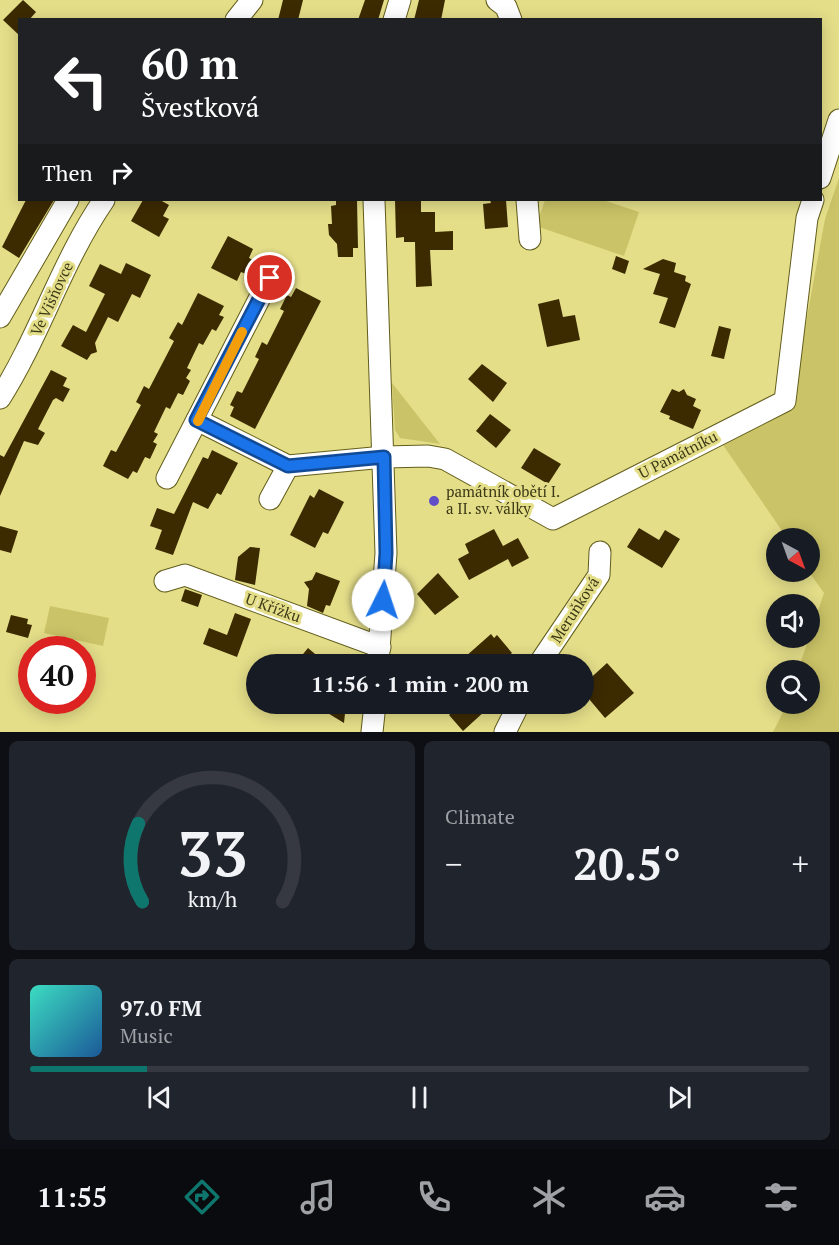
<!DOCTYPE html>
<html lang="en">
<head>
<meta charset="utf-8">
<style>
  body { margin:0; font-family:"PT Serif",serif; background:#20242c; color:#f1f3f6; height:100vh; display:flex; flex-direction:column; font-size:22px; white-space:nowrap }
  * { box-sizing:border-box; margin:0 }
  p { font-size:20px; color:#9ea1a6 }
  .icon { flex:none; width:33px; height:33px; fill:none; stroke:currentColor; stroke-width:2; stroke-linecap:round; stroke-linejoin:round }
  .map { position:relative; height:732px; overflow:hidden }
  .sheet { display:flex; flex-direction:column; gap:9px; padding:9px; background:#0d0f14; flex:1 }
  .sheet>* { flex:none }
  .guide { position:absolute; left:18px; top:18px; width:804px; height:183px; border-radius:0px; box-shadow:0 3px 15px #0003; background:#202124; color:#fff; overflow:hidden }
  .needle { width:39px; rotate:139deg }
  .tools { position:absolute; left:766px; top:528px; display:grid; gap:12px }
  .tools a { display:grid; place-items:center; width:54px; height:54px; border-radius:50%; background:#171b24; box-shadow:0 3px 15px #0003; font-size:30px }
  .speed { position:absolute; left:18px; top:636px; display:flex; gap:12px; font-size:30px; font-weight:700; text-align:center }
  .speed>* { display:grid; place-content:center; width:78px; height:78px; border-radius:50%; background:#171b24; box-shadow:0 3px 15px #0003; line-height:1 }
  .speed .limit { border:9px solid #d22; background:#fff; color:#111 }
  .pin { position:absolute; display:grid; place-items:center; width:51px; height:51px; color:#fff; margin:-26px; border:3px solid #fff; border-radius:50%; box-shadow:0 2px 6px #0007 }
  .me { position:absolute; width:66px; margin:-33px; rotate:4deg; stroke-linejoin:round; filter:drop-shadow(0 0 4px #0008) }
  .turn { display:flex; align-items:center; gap:21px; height:126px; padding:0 24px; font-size:27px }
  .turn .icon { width:78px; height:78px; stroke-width:2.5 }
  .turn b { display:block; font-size:42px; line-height:51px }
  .then { display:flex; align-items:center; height:57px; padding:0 24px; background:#0003; gap:12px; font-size:22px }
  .big { font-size:45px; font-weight:800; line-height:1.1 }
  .sheet .widget { flex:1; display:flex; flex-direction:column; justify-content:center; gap:9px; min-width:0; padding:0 21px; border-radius:9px; background:#20242c }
  .sheet .dial { align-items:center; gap:0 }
  .dial svg { height:156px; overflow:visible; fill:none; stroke:#363941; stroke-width:7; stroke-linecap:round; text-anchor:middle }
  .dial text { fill:#f1f3f6; stroke:none }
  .song { display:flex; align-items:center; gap:18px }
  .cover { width:72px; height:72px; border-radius:9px; background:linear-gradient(135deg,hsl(170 70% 55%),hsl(210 70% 35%)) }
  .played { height:6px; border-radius:3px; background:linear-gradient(90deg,#0f766e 15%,#363941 15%) }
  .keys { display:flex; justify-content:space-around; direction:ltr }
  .heat { display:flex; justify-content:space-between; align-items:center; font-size:33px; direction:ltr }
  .sheet .tiles { flex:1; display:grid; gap:9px; grid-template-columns:1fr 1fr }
  .widget:last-child { grid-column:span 2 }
  .trip { position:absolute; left:246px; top:654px; width:348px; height:60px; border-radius:30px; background:#171b24; box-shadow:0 3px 15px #0003; font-weight:800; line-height:60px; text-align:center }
  .tabs { display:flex; height:96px; justify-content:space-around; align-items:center; background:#090b0e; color:#9ea1a6 }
  .tabs .icon { width:42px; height:42px }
  .tabs .selected { color:#0f766e }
  .tabs b { font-size:27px; color:#f1f3f6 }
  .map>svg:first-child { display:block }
  .green { fill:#cac367 }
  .building { fill:#3c2a00 }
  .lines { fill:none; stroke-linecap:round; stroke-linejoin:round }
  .minor-casing { stroke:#625d1c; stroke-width:23 }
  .minor { stroke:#fff; stroke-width:21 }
  .route-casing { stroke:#114b97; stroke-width:15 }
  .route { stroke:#1a73e8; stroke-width:10 }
  .slow { stroke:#f59e0b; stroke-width:10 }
  .poi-dot { fill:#614fc8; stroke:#e4de89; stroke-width:2 }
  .labels { text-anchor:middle; stroke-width:6; stroke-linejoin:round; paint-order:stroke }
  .street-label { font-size:15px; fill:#3c3916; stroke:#e4de89 }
  .poi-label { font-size:15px; fill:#3c3916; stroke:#e4de89; text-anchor:start }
</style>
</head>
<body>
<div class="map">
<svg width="839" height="732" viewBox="0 0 839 732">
  <rect width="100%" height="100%" fill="#e4de89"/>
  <g class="green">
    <polygon points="839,178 839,732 773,732 787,704 810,704 810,670 798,670 824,593 809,572 810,538 787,538 723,445 791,404 825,219"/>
    <polygon points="545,200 603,200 639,212 624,256 536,226"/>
    <polygon points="392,383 440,444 400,438 395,430"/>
    <polygon points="50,606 109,618 103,646 44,633"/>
  </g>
  <g class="building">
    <polygon points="23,0 36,12 29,20 20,20 20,36 3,20"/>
    <polygon points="283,0 303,0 298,20 278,20"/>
    <polygon points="365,0 384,0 378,20 358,20"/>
    <polygon points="419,0 445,0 441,20 414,20"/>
    <polygon points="26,200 54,200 19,258 2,247"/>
    <polygon points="143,200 160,200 169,205 163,216 169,219 159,237 131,221"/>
    <polygon points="336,200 357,200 358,248 353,248 353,257 338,257 337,244 329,235 328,224 332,224 331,206 336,205"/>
    <polygon points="395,200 421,200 421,212 435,212 435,232 453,231 453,250 430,250 432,286 416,287 415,242 404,242 404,237 396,238"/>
    <polygon points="490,200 506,200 508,227 485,229 483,204 491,203"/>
    <polygon points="228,236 253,249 249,258 253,260 246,274 241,272 237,281 211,268"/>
    <polygon points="616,256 629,261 625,274 612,269"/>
    <polygon points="663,259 676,263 674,272 686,276 685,281 691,284 675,328 659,323 668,298 653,294 660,274 643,269"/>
    <polygon points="126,263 151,275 140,298 132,294 118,322 108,317 95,343 97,352 91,354 87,360 61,346 73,325 86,332 105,294 89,286 100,264 121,274"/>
    <polygon points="296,288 321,301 255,429 230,416 234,407 230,405 237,391 242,393 259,359 255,357 262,342 267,345 284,311 280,309 287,295 291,297"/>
    <polygon points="198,293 224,306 219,315 224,317 216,331 212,329 203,345 199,343 187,368 191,370 186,378 190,381 183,395 178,393 170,409 166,407 154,432 158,434 153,442 157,444 150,459 145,457 137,473 133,471 128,479 103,466 111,450 116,452 141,405 136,402 144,386 149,389 174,341 169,338 178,322 182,325"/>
    <polygon points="559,299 563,317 575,315 580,340 547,347 538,304"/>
    <polygon points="719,326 731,329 724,359 711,356"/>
    <polygon points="482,364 507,383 493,402 468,379"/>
    <polygon points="51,370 67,378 63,386 70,389 63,402 56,398 53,400 38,429 45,433 38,445 24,441 0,496 0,455 4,457"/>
    <polygon points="672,389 679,392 684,389 687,395 696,399 693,406 701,410 693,429 669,419 670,416 660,412"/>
    <polygon points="490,414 511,430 496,448 476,431"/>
    <polygon points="534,448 561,464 548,484 521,468"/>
    <polygon points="212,450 238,463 221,495 217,493 208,509 193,502 173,555 155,549 162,530 150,526 157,508 174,514 203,457 208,459"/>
    <polygon points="319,489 344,502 328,534 323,532 315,548 290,535 310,495 314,498"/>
    <polygon points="0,526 18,531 11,553 0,550"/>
    <polygon points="639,528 659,540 665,530 680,539 662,568 627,547"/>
    <polygon points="494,529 503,546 518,538 529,558 512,567 508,559 469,580 458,559 469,553 465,544"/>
    <polygon points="250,547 260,548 255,585 235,580 238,557"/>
    <polygon points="316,572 340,581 330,606 326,605 323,613 307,606 309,589 304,582 312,580"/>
    <polygon points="438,573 459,597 435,615 417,594"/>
    <polygon points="185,589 202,595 198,607 181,601"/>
    <polygon points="235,613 251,619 237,657 203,644 209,628 227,635"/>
    <polygon points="11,615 28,619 27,624 32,625 28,638 6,632"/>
    <polygon points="491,634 494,638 497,635 512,653 498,664 471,664 465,657"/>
    <polygon points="308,648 327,664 295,664"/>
    <polygon points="607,663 634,693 605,718 584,693 584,684"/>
    <polygon points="313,704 346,704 344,723"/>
    <polygon points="462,704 478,704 485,711 463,731 449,715"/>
  </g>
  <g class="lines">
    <defs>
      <g id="minor">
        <polyline points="497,0 506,7 511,20"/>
        <polyline points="236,20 252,0"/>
        <polyline points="394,20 400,0"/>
        <polyline points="820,178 839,120"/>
        <polyline points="374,200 386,553 378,664"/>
        <polyline points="527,200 530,239"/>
        <polyline points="0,317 68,200"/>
        <path d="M 0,398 C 40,335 62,261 104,200"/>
        <polyline points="197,420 288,466 384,457 428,456 445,459 553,519 785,401 807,218 813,200"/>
        <polyline points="167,478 270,278"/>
        <polyline points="270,499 288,466"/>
        <polyline points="165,581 185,575 380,647"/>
        <polyline points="539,664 599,575 600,552"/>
        <polyline points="372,732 375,704"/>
        <polyline points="505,732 519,704"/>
      </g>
    </defs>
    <use href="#minor" class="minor-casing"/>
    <use href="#minor" class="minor"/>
  </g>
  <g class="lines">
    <defs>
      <polyline id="route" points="270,278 196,420 288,466 384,457 386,553 383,600"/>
    </defs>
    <use href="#route" class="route-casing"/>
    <use href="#route" class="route"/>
    <polyline class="slow" points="198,421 242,332"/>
  </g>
  <circle class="poi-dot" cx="434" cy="501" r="6"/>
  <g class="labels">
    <g class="street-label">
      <text transform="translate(52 299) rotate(-65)" y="5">Ve Višňovce</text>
      <text transform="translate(678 455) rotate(-27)" y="5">U Památníku</text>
      <text transform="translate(273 608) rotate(20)" y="5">U Křížku</text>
      <text transform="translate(575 610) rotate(-57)" y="5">Meruňková</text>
    </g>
    <g class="poi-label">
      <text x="446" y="497">památník obětí I.<tspan x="446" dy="17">a II. sv. války</tspan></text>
    </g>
  </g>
</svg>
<div class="tools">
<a><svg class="needle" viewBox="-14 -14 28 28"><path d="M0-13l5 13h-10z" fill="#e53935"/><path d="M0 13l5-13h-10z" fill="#9ea1a6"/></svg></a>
<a><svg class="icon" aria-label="sound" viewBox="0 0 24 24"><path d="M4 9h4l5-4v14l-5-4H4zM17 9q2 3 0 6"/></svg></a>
<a><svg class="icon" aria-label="search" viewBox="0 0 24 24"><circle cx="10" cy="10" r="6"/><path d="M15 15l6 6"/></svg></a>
</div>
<div class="speed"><div class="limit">40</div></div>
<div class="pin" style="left:270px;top:278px;background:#d93025"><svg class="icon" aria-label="arrive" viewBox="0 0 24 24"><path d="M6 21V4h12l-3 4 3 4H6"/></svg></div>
<svg class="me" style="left:383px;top:600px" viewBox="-20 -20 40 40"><circle r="19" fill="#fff"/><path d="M0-13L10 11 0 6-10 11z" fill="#1a73e8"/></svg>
<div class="trip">11:56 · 1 min · 200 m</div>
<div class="guide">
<div class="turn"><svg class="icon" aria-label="left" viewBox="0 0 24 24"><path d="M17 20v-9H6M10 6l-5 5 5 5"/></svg><div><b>60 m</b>Švestková</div></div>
<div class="then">Then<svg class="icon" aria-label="right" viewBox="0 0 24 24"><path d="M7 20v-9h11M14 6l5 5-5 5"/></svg></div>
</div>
</div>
<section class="sheet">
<div class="tiles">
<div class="widget dial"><svg viewBox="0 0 100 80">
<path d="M14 69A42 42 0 1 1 86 69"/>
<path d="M14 69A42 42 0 0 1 12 29" stroke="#0f766e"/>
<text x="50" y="56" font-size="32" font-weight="700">33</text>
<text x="50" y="72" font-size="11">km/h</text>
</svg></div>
<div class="widget"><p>Climate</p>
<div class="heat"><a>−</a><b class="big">20.5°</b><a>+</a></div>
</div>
<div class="widget">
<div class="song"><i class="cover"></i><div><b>97.0 FM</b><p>Music</p></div></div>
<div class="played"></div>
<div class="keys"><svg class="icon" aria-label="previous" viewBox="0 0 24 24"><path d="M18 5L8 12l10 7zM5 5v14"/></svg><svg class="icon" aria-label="pause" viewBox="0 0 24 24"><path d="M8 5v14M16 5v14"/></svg><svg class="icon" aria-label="next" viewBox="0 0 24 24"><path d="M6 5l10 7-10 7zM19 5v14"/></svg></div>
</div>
</div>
</section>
<nav class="tabs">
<b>11:55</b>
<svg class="icon selected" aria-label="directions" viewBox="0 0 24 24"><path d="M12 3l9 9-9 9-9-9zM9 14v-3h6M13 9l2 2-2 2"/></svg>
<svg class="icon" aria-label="music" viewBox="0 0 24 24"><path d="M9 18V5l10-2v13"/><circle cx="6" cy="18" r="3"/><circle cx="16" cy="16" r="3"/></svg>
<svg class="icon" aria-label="phone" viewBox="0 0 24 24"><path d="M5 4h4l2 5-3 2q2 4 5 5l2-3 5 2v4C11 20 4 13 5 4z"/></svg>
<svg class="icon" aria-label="climate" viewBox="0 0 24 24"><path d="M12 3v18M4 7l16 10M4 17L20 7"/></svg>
<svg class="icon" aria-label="car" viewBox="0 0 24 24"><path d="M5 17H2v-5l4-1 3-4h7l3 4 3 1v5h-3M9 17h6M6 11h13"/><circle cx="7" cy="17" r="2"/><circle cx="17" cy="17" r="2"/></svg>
<svg class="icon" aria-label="filters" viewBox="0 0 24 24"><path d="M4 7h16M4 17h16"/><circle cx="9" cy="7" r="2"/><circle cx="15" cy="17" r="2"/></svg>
</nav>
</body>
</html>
